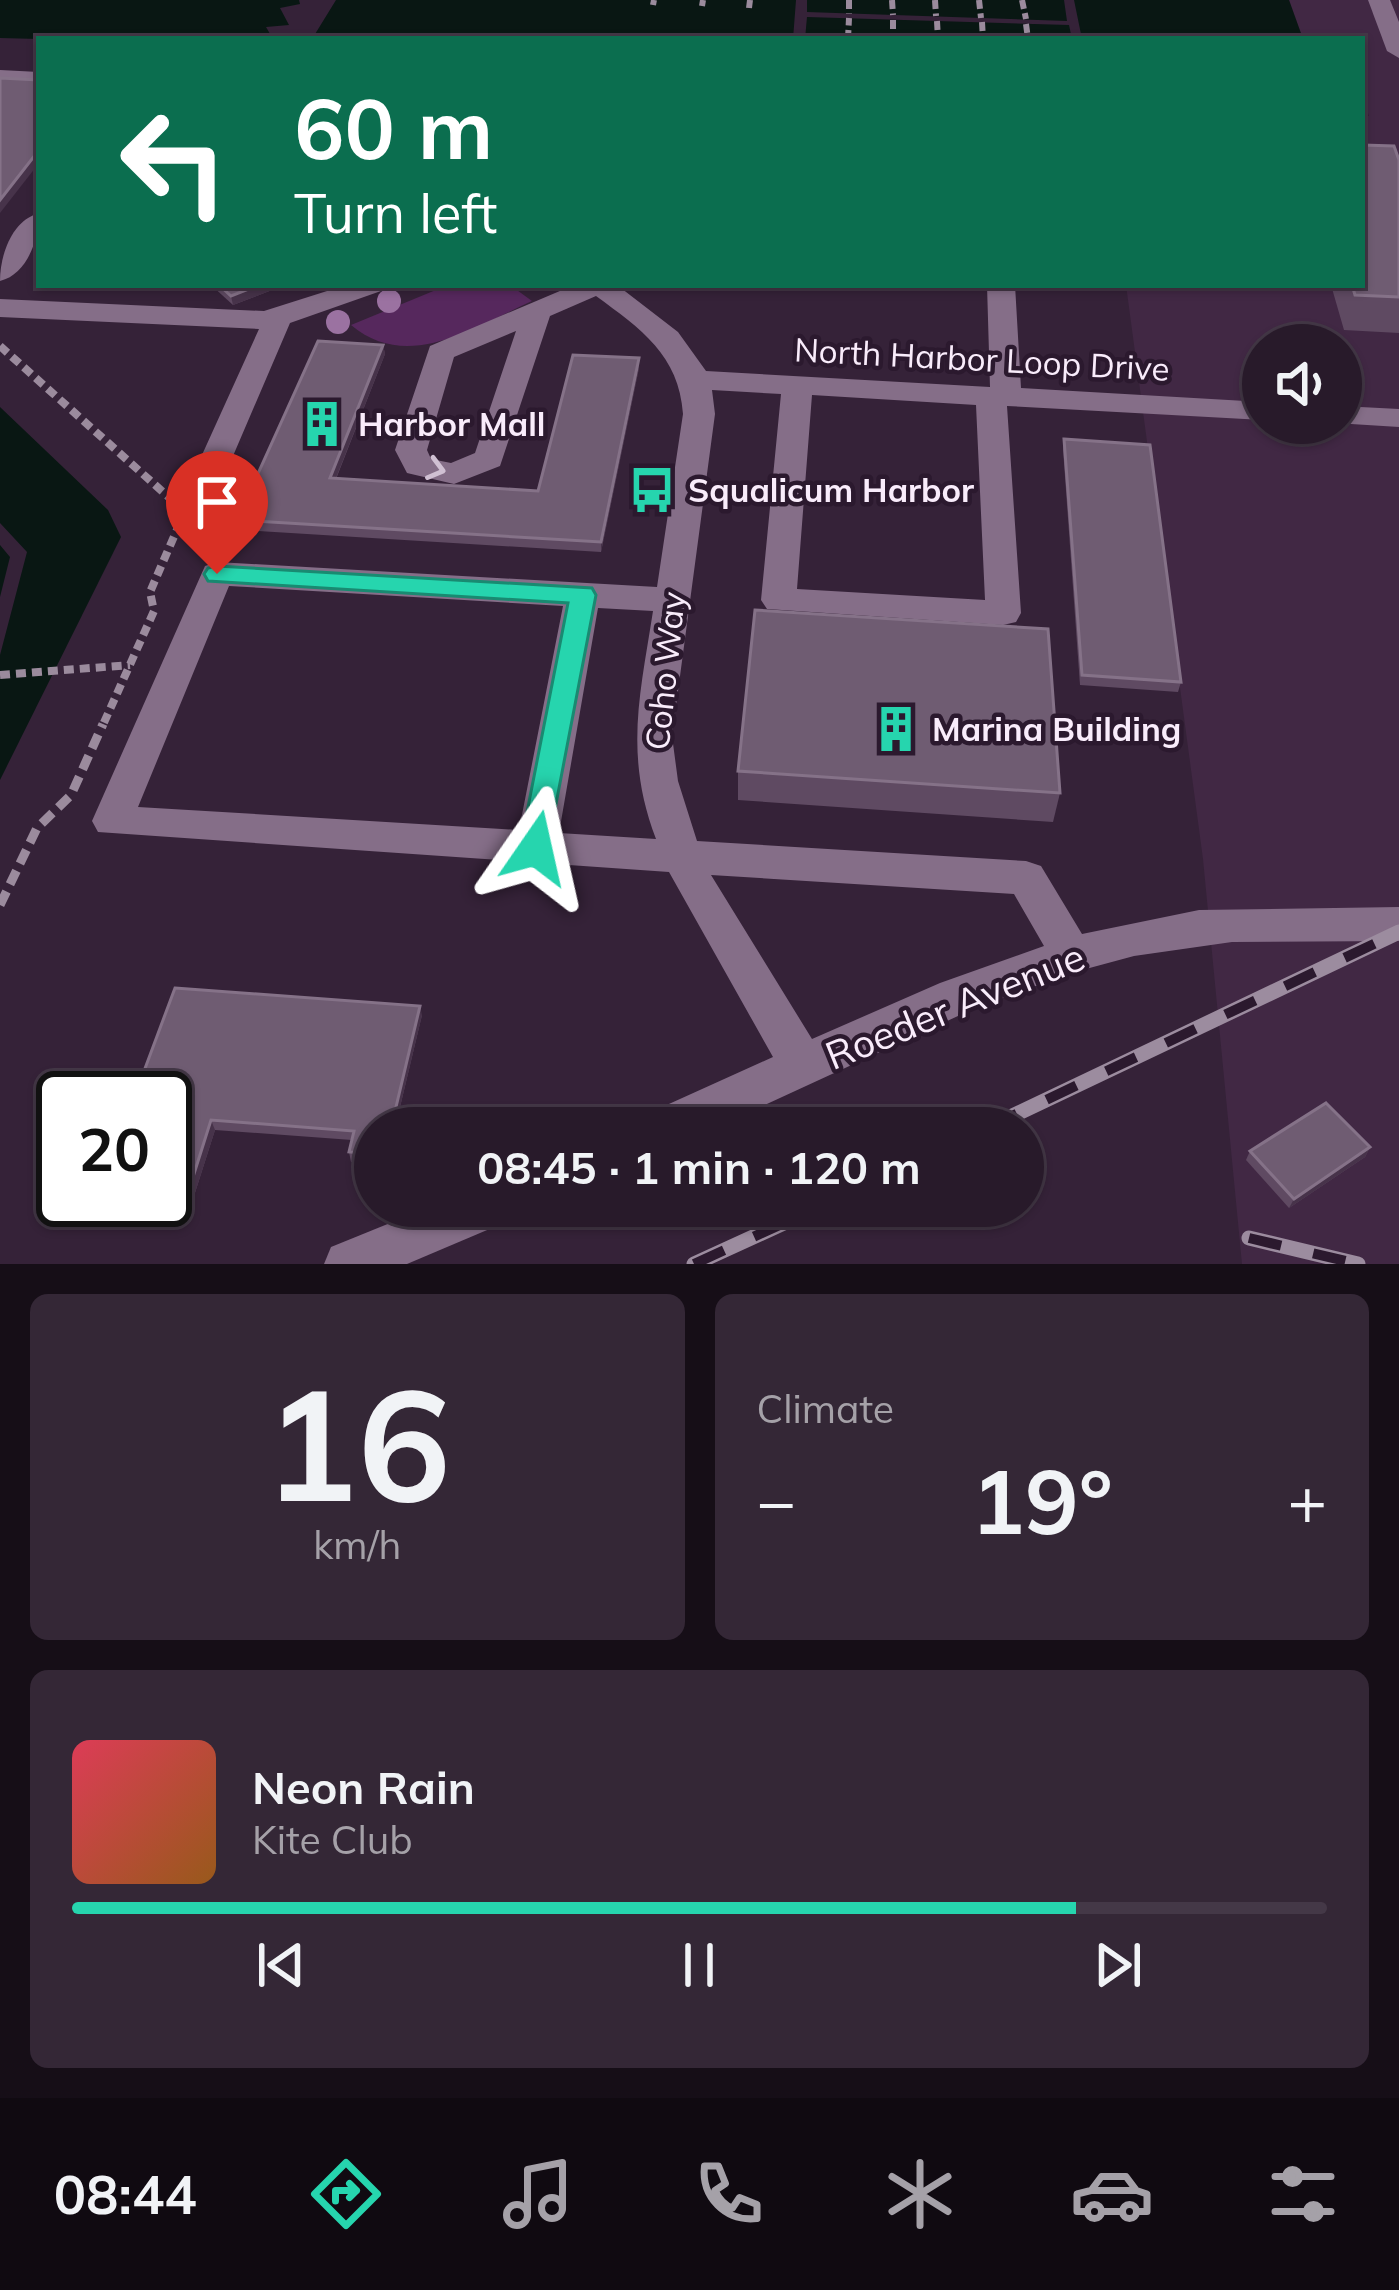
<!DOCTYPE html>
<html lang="en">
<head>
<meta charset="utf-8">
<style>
  body { margin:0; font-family:Mulish,sans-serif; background:#342736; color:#f1f3f6; height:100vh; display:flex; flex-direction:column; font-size:45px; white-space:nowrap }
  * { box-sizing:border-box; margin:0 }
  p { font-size:39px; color:#a5a1a8 }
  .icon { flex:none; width:66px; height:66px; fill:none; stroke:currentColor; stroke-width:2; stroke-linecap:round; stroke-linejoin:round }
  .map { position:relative; height:1264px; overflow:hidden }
  .details { display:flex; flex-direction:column; gap:30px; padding:30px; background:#160e17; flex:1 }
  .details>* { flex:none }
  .banner { position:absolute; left:36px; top:36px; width:1329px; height:252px; border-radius:0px; box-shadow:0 3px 9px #0004,0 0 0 3px #443847; background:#0b6e4f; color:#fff; overflow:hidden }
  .buttons { position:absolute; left:1242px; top:324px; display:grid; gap:24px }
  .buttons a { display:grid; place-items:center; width:120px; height:120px; border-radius:50%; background:#281a2a; box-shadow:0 3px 9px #0004,0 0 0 3px #443847; font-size:60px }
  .speed { position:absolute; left:36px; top:1071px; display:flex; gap:24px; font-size:60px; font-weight:700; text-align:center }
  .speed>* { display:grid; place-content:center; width:156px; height:156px; border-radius:50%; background:#281a2a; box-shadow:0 3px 9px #0004,0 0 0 3px #443847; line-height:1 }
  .speed .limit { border:6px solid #111; border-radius:18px; background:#fff; color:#111 }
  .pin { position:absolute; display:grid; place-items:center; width:102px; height:102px; color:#fff; margin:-123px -51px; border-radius:50% 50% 50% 0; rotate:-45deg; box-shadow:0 0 12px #0007 }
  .pin .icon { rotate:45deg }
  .me { position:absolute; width:132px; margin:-66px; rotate:11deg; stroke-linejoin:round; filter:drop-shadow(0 0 9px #0008) }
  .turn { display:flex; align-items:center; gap:42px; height:252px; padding:0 60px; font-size:54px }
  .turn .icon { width:156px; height:156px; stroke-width:2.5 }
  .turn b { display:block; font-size:84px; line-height:102px }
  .big { font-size:90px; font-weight:700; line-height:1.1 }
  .details .card { flex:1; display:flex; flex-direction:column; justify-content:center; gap:18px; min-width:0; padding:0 42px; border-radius:18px; background:#342736 }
  .details .dial { align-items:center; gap:0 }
  .dial b { font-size:156px; line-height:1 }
  .song { display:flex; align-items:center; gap:36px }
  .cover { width:144px; height:144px; border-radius:18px; background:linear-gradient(135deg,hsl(350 70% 55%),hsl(30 70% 35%)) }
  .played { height:12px; border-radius:6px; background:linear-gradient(90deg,#26d5ae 80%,#443847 80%) }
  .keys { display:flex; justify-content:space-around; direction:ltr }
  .heat { display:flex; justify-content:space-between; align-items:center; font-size:66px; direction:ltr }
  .details .tiles { flex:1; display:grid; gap:30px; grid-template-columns:1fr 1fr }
  .card:last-child { grid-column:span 2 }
  .trip { position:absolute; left:354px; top:1107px; width:690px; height:120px; border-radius:60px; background:#281a2a; box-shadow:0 3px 9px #0004,0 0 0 3px #443847; font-weight:700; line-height:120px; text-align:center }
  .dock { display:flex; height:192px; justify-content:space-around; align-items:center; background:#100a11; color:#a5a1a8 }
  .dock .icon { width:84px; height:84px }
  .dock .active { color:#26d5ae }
  .dock b { font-size:54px; color:#f1f3f6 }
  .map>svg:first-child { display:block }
  .built { fill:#412844; fill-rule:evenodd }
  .green { fill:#56285d }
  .water { fill:#091713 }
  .pier { fill:#352238 }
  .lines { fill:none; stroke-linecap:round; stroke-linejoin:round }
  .path-far2 { stroke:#9b8b9d; stroke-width:6; stroke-dasharray:9 4.5; stroke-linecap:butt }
  .path-far1 { stroke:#9b8b9d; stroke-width:8; stroke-dasharray:10 6; stroke-linecap:butt }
  .path { stroke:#9b8b9d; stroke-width:9; stroke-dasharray:15 8; stroke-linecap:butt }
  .minor { fill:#856e88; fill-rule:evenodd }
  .rail-casing { stroke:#9c8c9f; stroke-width:15 }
  .rail { stroke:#2b192e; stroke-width:10; stroke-dasharray:33; stroke-linecap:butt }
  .tree { fill:#9b72a1 }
  .wall { fill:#5f4a62 }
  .shaded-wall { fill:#47334a }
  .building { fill:#6f5c72; stroke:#857288; stroke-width:3 }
  .oneway { stroke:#d0c0d3 }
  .route { fill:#26d5ae; stroke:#198a71; stroke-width:3 }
  .labels { text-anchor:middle; stroke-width:9; stroke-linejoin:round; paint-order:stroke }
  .street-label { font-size:33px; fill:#f9ecfb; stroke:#2b192e }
  .poi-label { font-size:33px; font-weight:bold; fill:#f9ecfb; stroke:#2b192e; text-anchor:start }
  .near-street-label { font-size:39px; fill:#f9ecfb; stroke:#2b192e }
</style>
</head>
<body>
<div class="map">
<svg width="1399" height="1264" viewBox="0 0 1399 1264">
  <rect width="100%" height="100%" fill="#352238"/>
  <path class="built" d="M 1289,0 L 1399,0 L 1399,1264 L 1242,1264 L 1203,859 L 1126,285 L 1362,285 L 1362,116 L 1369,116 L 1362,96 L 1362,39 L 1303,39 ZM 1263,345 L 1341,345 L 1341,423 L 1263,423 Z"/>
  <path class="green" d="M 448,285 L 510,285 L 532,301 C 474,327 408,373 351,325 Z"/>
  <g class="water">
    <polygon points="0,0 1289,0 1303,39 39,39 0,38"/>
    <polygon points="0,407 108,510 121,537 0,780"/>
  </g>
  <g class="pier">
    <polygon points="299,0 336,0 312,39 273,39 266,27 289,25 280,8 300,4"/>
    <polygon points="796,0 807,0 807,12 1067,21 1064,0 1074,0 1082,39 1072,39 1069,25 807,17 805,39 793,39"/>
    <polygon points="0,523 27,552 0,655 0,597 10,557 0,545"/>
  </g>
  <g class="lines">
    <g class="path-far2">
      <polyline points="849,0 849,14"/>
      <polyline points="892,0 893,15"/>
      <polyline points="935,0 936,16"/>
      <polyline points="979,0 981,18"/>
      <polyline points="1022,0 1026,19"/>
      <polyline points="653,5 654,0"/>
      <polyline points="702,6 703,0"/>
      <polyline points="749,8 750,0"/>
      <polyline points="893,20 893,39"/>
      <polyline points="937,21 938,39"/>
      <polyline points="982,22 983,39"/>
      <polyline points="1026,24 1028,39"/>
      <polyline points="848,39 849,18"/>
    </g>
    <g class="path-far1">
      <polyline points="0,346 173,501 182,518 150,592 154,611 102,727"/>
      <polyline points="0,675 130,665"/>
    </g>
    <polyline class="path" points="0,905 37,828 71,795 103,724"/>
    <g class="minor">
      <polygon points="1368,0 1390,0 1399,22 1399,58 1387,51"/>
      <polygon points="0,70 39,72 39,86 0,84"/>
      <path d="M 39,213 C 39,238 28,274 0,281 C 0,256 11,221 39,213 Z"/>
      <polygon points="346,285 385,285 381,291 290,323 224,477 208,487 192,477 259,329 0,317 0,299 264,311"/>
      <path d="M 574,285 L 617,285 L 678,332 L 706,371 L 990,387 L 987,285 L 1015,285 L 1021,388 L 1263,402 L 1263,420 L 1007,406 L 1021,613 L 1016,622 L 1003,625 L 767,609 L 761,600 L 781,394 L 712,390 L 715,414 L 672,736 L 678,781 L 697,841 L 1026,861 L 1041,866 L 1082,934 L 1199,910 L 1399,907 L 1399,941 L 1232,942 L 1134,956 L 1071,973 L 971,1010 L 715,1128 L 643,1128 L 649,1113 L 773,1057 L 669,872 L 98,832 L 92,821 L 205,566 L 217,562 L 657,587 L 683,414 C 679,355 641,329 596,296 L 550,316 L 500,466 L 454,484 L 407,473 L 395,450 L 430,346 ZM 516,331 L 475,453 L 451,463 L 431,459 L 427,450 L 454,357 ZM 812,395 L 976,405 L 985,600 L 797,589 ZM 229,586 L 563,606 L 519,830 L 138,807 ZM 598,608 L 653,611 C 640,695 624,755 656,839 L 559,833 ZM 711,875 L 1014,894 L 1044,946 L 940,983 L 812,1039 Z"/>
      <polygon points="1341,406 1399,409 1399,427 1335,423 1341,423"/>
      <polygon points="432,1206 513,1206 506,1222 407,1264 324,1264 331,1247"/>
    </g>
    <defs>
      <g id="rail">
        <polyline points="987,1128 1399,932"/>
        <polyline points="1249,1238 1358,1264"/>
        <polyline points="694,1264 821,1206"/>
      </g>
    </defs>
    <use href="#rail" class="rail-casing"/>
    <use href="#rail" class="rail"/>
  </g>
  <g class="tree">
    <circle cx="389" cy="301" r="12"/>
    <circle cx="338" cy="322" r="12"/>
  </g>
  <g class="wall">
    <polygon points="1399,160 1399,333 1344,330 1331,285 1362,285"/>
    <polygon points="211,285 285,285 233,305"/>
    <polygon points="383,345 385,354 336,479 538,491 639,368 601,552 240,530 237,520"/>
    <polygon points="1064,439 1181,682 1178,692 1080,685 1063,449"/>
    <polygon points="738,771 1060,793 1053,822 738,800"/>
    <polygon points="422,1015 395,1128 375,1128 375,1163 351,1162 349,1152 352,1140 215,1130 186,1221 100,1214 95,1205 165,1098"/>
    <polygon points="1370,1147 1365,1157 1289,1208 1246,1160 1250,1151"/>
  </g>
  <g class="shaded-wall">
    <polygon points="39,150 39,163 0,213 0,200"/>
    <polygon points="259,285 285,285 233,305 231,296"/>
    <polygon points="383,345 385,354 332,488 330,478"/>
    <polygon points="639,358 639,368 601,552 601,542"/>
    <polygon points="420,1006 422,1015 395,1128 391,1128"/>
    <polygon points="211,1120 215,1130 186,1221 182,1212"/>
    <polygon points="1370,1147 1365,1157 1289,1208 1294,1199"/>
  </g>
  <g class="building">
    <polygon points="467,36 527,39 466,39"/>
    <polygon points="0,78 39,80 39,150 0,200"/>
    <polygon points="1362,145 1394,146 1399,160 1399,297 1355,295 1352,285 1362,285"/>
    <polygon points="219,285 259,285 231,296"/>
    <polygon points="318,341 383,345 330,478 538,491 573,355 639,358 601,542 237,520"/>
    <polygon points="1064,439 1150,445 1181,682 1082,675"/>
    <polygon points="755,610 1048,629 1060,793 738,771"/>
    <polygon points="175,988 420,1006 391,1128 375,1128 375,1154 349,1152 354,1131 211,1120 182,1212 95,1205 97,1200 165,1200 165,1098 134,1098"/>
    <polygon points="1326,1103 1370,1147 1294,1199 1250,1151"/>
  </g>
  <defs><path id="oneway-chevron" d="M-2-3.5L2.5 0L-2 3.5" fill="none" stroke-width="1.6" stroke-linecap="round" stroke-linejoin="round" transform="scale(3)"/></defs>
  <use class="oneway" href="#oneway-chevron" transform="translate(436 469) rotate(15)"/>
  <polygon class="route" points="217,566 592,588 596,595 546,856 525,856 520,848 568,603 208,581 204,574 208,568"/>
  <defs>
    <symbol id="building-bare" viewBox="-9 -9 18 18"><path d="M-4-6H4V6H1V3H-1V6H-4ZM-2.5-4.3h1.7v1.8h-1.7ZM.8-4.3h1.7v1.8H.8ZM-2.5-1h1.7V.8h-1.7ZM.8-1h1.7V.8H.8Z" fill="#26d5ae" stroke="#2b192e" stroke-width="2.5" paint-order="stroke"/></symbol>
    <symbol id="bus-bare" viewBox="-9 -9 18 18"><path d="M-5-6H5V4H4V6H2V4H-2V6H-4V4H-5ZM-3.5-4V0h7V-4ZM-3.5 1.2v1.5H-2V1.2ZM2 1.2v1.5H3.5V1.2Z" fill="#26d5ae" stroke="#2b192e" stroke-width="2.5" paint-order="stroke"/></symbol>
  </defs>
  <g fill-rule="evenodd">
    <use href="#building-bare" x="289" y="391" width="66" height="66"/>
    <use href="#bus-bare" x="619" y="457" width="66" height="66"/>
    <use href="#building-bare" x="863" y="696" width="66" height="66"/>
  </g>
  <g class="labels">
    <g class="street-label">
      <text transform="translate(982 359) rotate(3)" y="12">North Harbor Loop Drive</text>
      <text transform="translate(665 671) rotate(-84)" y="12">Coho Way</text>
    </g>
    <g class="poi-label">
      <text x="358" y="436">Harbor Mall</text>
      <text x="688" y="502">Squalicum Harbor</text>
      <text x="932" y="741">Marina Building</text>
    </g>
    <g class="near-street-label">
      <text transform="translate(955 1006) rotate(-22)" y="14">Roeder Avenue</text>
    </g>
  </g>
</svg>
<div class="buttons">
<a><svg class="icon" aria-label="sound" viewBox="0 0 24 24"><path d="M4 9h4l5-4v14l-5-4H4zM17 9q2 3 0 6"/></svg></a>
</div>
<div class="speed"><div class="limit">20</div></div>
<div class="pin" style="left:217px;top:574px;background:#d93025"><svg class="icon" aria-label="arrive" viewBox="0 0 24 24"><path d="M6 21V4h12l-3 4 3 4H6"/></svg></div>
<svg class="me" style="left:536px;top:848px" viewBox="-20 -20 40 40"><path d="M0-17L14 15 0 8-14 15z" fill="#26d5ae" stroke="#fff" stroke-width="4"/></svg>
<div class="trip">08:45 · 1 min · 120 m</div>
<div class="banner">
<div class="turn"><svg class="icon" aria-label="left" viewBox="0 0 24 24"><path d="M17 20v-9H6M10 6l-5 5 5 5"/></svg><div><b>60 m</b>Turn left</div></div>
</div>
</div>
<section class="details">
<div class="tiles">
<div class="card dial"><b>16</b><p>km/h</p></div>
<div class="card"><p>Climate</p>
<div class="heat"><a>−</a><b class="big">19°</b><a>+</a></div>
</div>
<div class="card">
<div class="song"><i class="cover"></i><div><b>Neon Rain</b><p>Kite Club</p></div></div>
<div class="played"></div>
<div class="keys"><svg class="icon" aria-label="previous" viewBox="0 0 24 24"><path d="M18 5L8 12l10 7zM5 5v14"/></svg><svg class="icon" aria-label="pause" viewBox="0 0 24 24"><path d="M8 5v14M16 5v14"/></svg><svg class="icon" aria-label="next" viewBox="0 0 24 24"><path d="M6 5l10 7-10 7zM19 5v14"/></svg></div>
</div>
</div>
</section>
<nav class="dock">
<b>08:44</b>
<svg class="icon active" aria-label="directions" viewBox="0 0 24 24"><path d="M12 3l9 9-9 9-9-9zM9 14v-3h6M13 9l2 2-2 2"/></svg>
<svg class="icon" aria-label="music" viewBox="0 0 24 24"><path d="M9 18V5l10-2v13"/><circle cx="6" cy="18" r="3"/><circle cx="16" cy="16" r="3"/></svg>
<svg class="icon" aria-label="phone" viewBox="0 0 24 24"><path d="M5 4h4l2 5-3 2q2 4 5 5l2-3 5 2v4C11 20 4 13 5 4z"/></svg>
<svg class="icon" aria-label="climate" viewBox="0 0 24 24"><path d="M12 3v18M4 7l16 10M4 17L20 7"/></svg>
<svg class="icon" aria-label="car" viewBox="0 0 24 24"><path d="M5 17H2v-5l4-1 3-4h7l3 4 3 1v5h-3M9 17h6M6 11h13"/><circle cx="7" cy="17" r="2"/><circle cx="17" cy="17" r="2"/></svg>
<svg class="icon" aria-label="filters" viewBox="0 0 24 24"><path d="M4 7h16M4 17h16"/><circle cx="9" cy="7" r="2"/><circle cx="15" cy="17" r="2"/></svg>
</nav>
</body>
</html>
